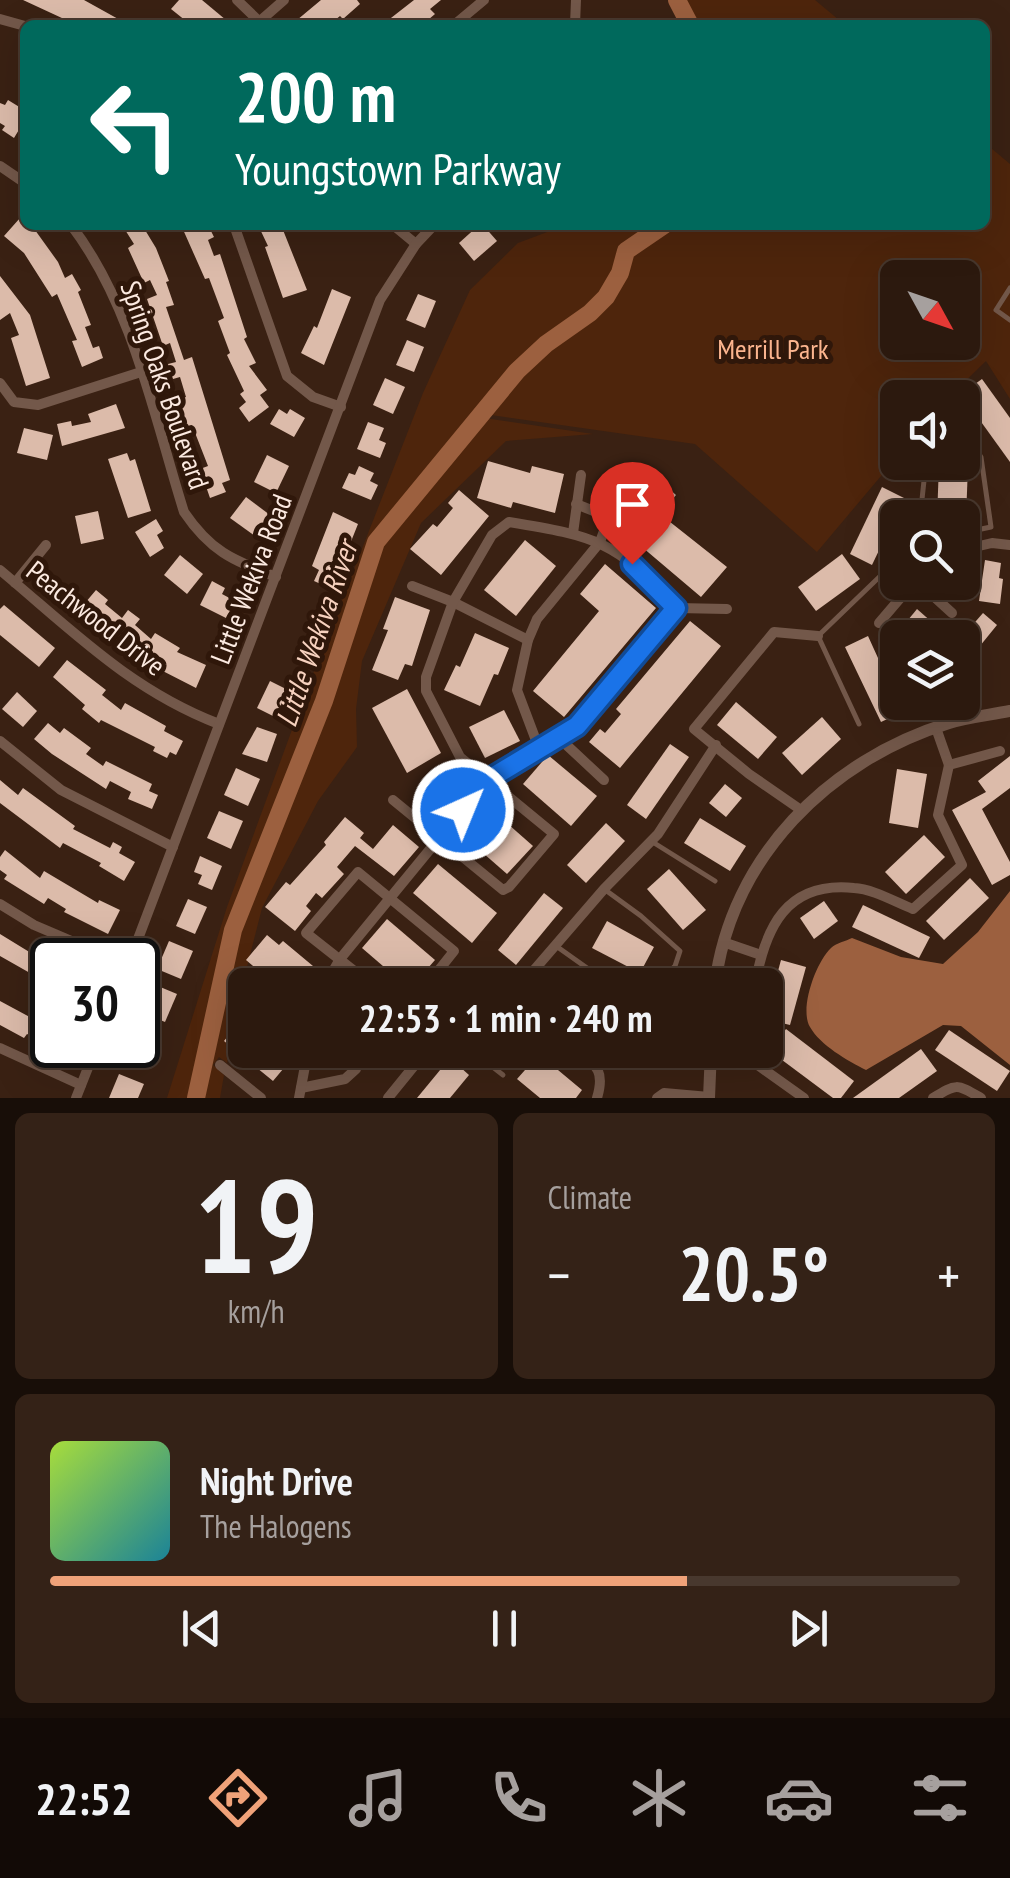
<!DOCTYPE html>
<html lang="en">
<head>
<meta charset="utf-8">
<style>
  body { margin:0; font-family:"PT Sans Narrow",sans-serif; background:#342217; color:#f1f3f6; height:100vh; display:flex; flex-direction:column; font-size:38px; white-space:nowrap }
  * { box-sizing:border-box; margin:0 }
  p { font-size:32px; color:#a6a09e }
  .icon { flex:none; width:55px; height:55px; fill:none; stroke:currentColor; stroke-width:2; stroke-linecap:round; stroke-linejoin:round }
  .map { position:relative; height:1098px; overflow:hidden }
  .drawer { display:flex; flex-direction:column; gap:15px; padding:15px; background:#180e08; flex:1 }
  .drawer>* { flex:none }
  .hud { position:absolute; left:20px; top:20px; width:970px; height:210px; border-radius:15px; box-shadow:0 10px 40px #0002,0 0 0 2px #48382e; background:#00695c; color:#fff; overflow:hidden }
  .needle { width:65px; rotate:130deg }
  .controls { position:absolute; left:880px; top:260px; display:grid; gap:20px }
  .controls a { display:grid; place-items:center; width:100px; height:100px; border-radius:15px; background:#2c190e; box-shadow:0 10px 40px #0002,0 0 0 2px #48382e; font-size:50px }
  .speed { position:absolute; left:30px; top:938px; display:flex; gap:20px; font-size:50px; font-weight:700; text-align:center }
  .speed>* { display:grid; place-content:center; width:130px; height:130px; border-radius:50%; background:#2c190e; box-shadow:0 10px 40px #0002,0 0 0 2px #48382e; line-height:1 }
  .speed .limit { border:5px solid #111; border-radius:15px; background:#fff; color:#111 }
  .pin { position:absolute; display:grid; place-items:center; width:85px; height:85px; color:#fff; margin:-102px -42px; border-radius:50% 50% 50% 0; rotate:-45deg; box-shadow:0 0 10px #0007 }
  .pin .icon { rotate:45deg }
  .me { position:absolute; width:110px; margin:-55px; rotate:44deg; stroke-linejoin:round; filter:drop-shadow(0 0 8px #0008) }
  .turn { display:flex; align-items:center; gap:35px; height:210px; padding:0 50px; font-size:45px }
  .turn .icon { width:130px; height:130px; stroke-width:2.5 }
  .turn b { display:block; font-size:70px; line-height:85px }
  .big { font-size:75px; font-weight:600; line-height:1.1 }
  .drawer .card { flex:1; display:flex; flex-direction:column; justify-content:center; gap:15px; min-width:0; padding:0 35px; border-radius:15px; background:#342217 }
  .drawer .dial { align-items:center; gap:0 }
  .dial b { font-size:130px; line-height:1 }
  .song { display:flex; align-items:center; gap:30px }
  .cover { width:120px; height:120px; border-radius:15px; background:linear-gradient(135deg,hsl(80 70% 55%),hsl(190 70% 35%)) }
  .played { height:10px; border-radius:5px; background:linear-gradient(90deg,#f0a279 70%,#48382e 70%) }
  .keys { display:flex; justify-content:space-around; direction:ltr }
  .heat { display:flex; justify-content:space-between; align-items:center; font-size:55px; direction:ltr }
  .drawer .tiles { flex:1; display:grid; gap:15px; grid-template-columns:1fr 1fr }
  .card:last-child { grid-column:span 2 }
  .trip { position:absolute; left:228px; top:968px; width:555px; height:100px; border-radius:15px; background:#2c190e; box-shadow:0 10px 40px #0002,0 0 0 2px #48382e; font-weight:600; line-height:100px; text-align:center }
  .dock { display:flex; height:160px; justify-content:space-around; align-items:center; background:#120a06; color:#a6a09e }
  .dock .icon { width:70px; height:70px }
  .dock .active { color:#f0a279 }
  .dock b { font-size:45px; color:#f1f3f6 }
  .map>svg:first-child { display:block }
  .green { fill:#4e250c; fill-rule:evenodd }
  .water { fill:#9c603f }
  .lines { fill:none; stroke-linecap:round; stroke-linejoin:round }
  .river { stroke:#9c603f; stroke-width:18 }
  .building { fill:#dcbbaa }
  .service { stroke:#73584a; stroke-width:5 }
  .minor { stroke:#73584a; stroke-width:10 }
  .tertiary { stroke:#73584a; stroke-width:12 }
  .route-casing { stroke:#114b97; stroke-width:25 }
  .route { stroke:#1a73e8; stroke-width:18 }
  .labels { text-anchor:middle; stroke-width:10; stroke-linejoin:round; paint-order:stroke }
  .park-label { font-size:28px; fill:#fbb48e; stroke:#2f170a }
  .street-label { font-size:28px; fill:#fceae1; stroke:#2f170a }
  .water-label { font-size:30px; font-style:italic; fill:#f6d1be; stroke:#2f170a }
</style>
</head>
<body>
<div class="map">
<svg width="1010" height="1098" viewBox="0 0 1010 1098">
  <rect width="100%" height="100%" fill="#3a2113"/>
  <g class="green">
    <polygon points="682,0 815,0 845,25 694,25"/>
    <path d="M 985,143 L 1010,164 L 1010,399 L 986,361 L 949,397 L 898,398 L 897,457 L 817,552 L 695,444 L 484,414 L 546,348 L 606,298 L 621,272 L 627,252 L 654,231 L 667,225 L 985,225 ZM 898,278 L 962,278 L 962,342 L 898,342 Z"/>
    <polygon points="566,225 655,225 624,248 617,269 602,295 543,345 505,381 480,413 484,418 593,434 506,441 421,523 362,661 356,709 357,747 318,801 262,908 236,1010 227,1063 219,1057 213,1065 224,1075 220,1098 167,1098 227,907 304,697 423,393 470,290 518,243"/>
  </g>
  <path class="water" d="M 1010,891 L 1010,1065 L 961,1026 L 943,1025 L 866,1070 C 848,1061 820,1045 810,1027 C 799,1009 816,962 831,948 C 836,943 846,941 852,938 L 901,957 L 943,964 L 978,932 Z"/>
  <g class="lines">
    <g class="river">
      <polyline points="677,0 690,25"/>
      <polyline points="196,1098 233,930 324,701 376,542 517,371 546,344 590,313 606,297 620,273 626,251 664,225"/>
    </g>
  </g>
  <g class="building">
    <polygon points="23,0 84,0 129,25 96,25 86,18 82,25 77,25"/>
    <polygon points="179,0 202,0 232,25 191,25 171,9"/>
    <polygon points="321,0 357,0 360,4 343,19 340,16 329,25 291,25"/>
    <polygon points="414,0 441,0 430,9 435,14 422,25 382,25"/>
    <polygon points="8,100 21,108 18,113 25,117 25,131 20,128 14,138 2,130 5,126 0,123 0,103 5,105"/>
    <polygon points="20,218 25,225 35,230 58,262 65,278 72,274 81,290 78,292 91,325 85,327 93,348 99,346 103,358 82,367 72,341 77,340 57,294 52,297 24,253 4,236"/>
    <polygon points="122,225 142,225 156,248 169,281 166,282 174,305 166,307 184,360 192,357 230,480 222,483 226,492 210,498 200,469 208,466 192,425 187,427 178,400 186,397 180,377 173,379 168,364 176,362 170,343 163,346 147,299 157,295 150,280 144,283 128,248 134,244"/>
    <polygon points="181,225 208,225 214,237 208,240 214,256 220,254 247,337 244,339 256,363 249,366 267,390 260,395 269,407 249,422 239,408 246,402 240,394 244,391 227,355 230,353 218,321 224,318 209,278 205,279"/>
    <polygon points="258,225 281,225 307,290 283,298 265,247 268,246"/>
    <polygon points="479,225 483,225 497,241 474,261 459,243"/>
    <polygon points="0,276 30,315 50,378 26,386 11,338 19,335 10,313 0,320"/>
    <polygon points="332,289 351,297 324,365 301,353 314,326 317,328"/>
    <polygon points="418,294 436,301 425,328 406,320"/>
    <polygon points="407,340 424,347 414,372 396,365"/>
    <polygon points="385,378 405,387 393,414 373,405"/>
    <polygon points="982,379 1010,418 1010,462 961,394"/>
    <polygon points="116,404 125,428 62,446 57,424 71,421 72,426 91,422 88,414"/>
    <polygon points="279,409 287,414 290,409 305,418 294,437 270,424"/>
    <polygon points="368,422 384,428 379,440 386,443 380,458 357,449"/>
    <polygon points="24,428 53,435 47,460 17,453"/>
    <polygon points="127,453 130,461 135,459 151,511 128,518 108,459"/>
    <polygon points="267,455 289,466 276,493 254,482"/>
    <polygon points="488,461 530,473 532,466 564,474 555,513 513,502 511,508 477,498"/>
    <polygon points="939,465 968,466 966,518 937,518"/>
    <polygon points="359,466 374,473 370,481 378,485 371,500 342,488 349,473 355,475"/>
    <polygon points="651,473 676,495 660,514 727,567 701,597 642,547 656,529 625,502"/>
    <polygon points="882,487 904,498 872,565 850,554"/>
    <polygon points="459,490 489,516 441,575 410,549 433,524 437,527 453,508 448,503"/>
    <polygon points="246,497 270,515 255,536 230,518"/>
    <polygon points="98,511 104,539 81,544 75,516"/>
    <polygon points="333,512 358,524 332,589 314,581 319,570 312,566"/>
    <polygon points="156,519 163,531 157,535 164,548 150,557 135,532"/>
    <polygon points="525,540 556,566 516,616 484,590"/>
    <polygon points="842,554 860,579 816,611 798,587"/>
    <polygon points="180,555 203,574 187,594 164,575"/>
    <polygon points="985,560 1001,563 999,578 1003,579 1000,604 979,601"/>
    <polygon points="605,564 656,608 564,717 533,691 599,611 580,594"/>
    <polygon points="212,581 225,588 222,594 235,601 226,618 200,605"/>
    <polygon points="96,590 108,600 105,604 122,618 128,610 140,619 135,625 151,639 155,633 180,648 177,652 206,665 196,688 153,666 156,660 135,647 131,652 80,609"/>
    <polygon points="395,597 430,610 412,666 405,664 398,680 372,670 388,630 383,629"/>
    <polygon points="4,605 55,648 39,667 0,635 0,609"/>
    <polygon points="917,609 950,638 906,638 899,631"/>
    <polygon points="983,613 997,625 971,657 962,650 962,637"/>
    <polygon points="690,621 721,646 620,768 589,742 600,729 605,733 621,714 616,709"/>
    <polygon points="475,633 509,648 498,675 494,674 480,706 444,690 456,665 460,667"/>
    <polygon points="868,636 898,702 894,705 898,714 881,722 845,647"/>
    <polygon points="67,660 106,690 102,695 121,710 125,703 166,726 164,731 183,741 176,755 170,752 167,758 153,751 155,747 101,720 99,723 82,709 85,705 53,677"/>
    <polygon points="270,681 288,690 275,717 257,708"/>
    <polygon points="407,689 441,753 407,773 372,708"/>
    <polygon points="17,692 37,711 23,727 2,709"/>
    <polygon points="736,702 777,737 758,759 717,725"/>
    <polygon points="504,710 520,741 485,758 469,727"/>
    <polygon points="822,717 841,739 802,775 782,753"/>
    <polygon points="48,723 60,733 64,728 91,748 86,754 103,766 106,761 152,784 149,791 158,795 152,809 128,799 131,792 110,781 106,789 52,754 34,739"/>
    <polygon points="257,727 277,734 267,762 242,754"/>
    <polygon points="670,744 689,757 646,819 627,805"/>
    <polygon points="548,755 597,796 571,826 523,784"/>
    <polygon points="1010,756 1010,788 982,809 1010,862 1010,875 992,885 952,810 986,792 978,781"/>
    <polygon points="441,767 467,788 447,813 433,802 429,807 416,797"/>
    <polygon points="236,768 260,779 248,806 224,795"/>
    <polygon points="897,769 927,774 918,828 889,823"/>
    <polygon points="0,780 18,795 23,788 75,826 73,829 110,848 113,842 122,847 119,853 135,862 124,881 99,866 101,863 63,843 60,848 0,803"/>
    <polygon points="725,784 742,798 726,817 709,803"/>
    <polygon points="484,803 533,846 507,874 459,832"/>
    <polygon points="219,811 243,821 231,849 207,838"/>
    <polygon points="345,817 364,833 360,838 373,849 393,825 419,847 394,876 355,846 337,867 344,874 322,898 316,893 306,906 311,911 295,931 265,907 286,882 290,885 326,845 324,842"/>
    <polygon points="700,818 746,846 730,871 684,843"/>
    <polygon points="606,823 625,841 586,883 567,865"/>
    <polygon points="924,835 945,857 906,894 885,872"/>
    <polygon points="5,850 40,878 44,871 98,903 99,900 120,910 108,934 64,912 66,909 48,898 44,904 4,879 7,875 0,870 0,857"/>
    <polygon points="200,856 222,866 212,890 198,884 202,875 194,872"/>
    <polygon points="438,864 497,913 472,943 413,893"/>
    <polygon points="669,869 706,910 683,930 647,889"/>
    <polygon points="970,878 989,898 944,940 926,921"/>
    <polygon points="544,893 563,908 516,965 498,950"/>
    <polygon points="188,899 207,907 195,934 176,926"/>
    <polygon points="824,901 838,921 814,939 800,918"/>
    <polygon points="863,905 930,937 919,958 852,927"/>
    <polygon points="387,919 435,960 413,985 405,985 362,948"/>
    <polygon points="607,921 654,947 640,973 592,948"/>
    <polygon points="0,934 31,953 33,949 52,959 52,980 39,972 37,977 0,956"/>
    <polygon points="267,935 279,945 283,941 319,971 307,985 275,985 246,960"/>
    <polygon points="169,941 193,951 181,979 157,969"/>
    <polygon points="781,960 806,967 790,1025 765,1019"/>
    <polygon points="153,984 177,994 165,1022 141,1012"/>
    <polygon points="0,1001 52,1029 52,1045 27,1034 24,1038 0,1025"/>
    <polygon points="245,1015 245,1050 299,1050 273,1081 224,1041"/>
    <polygon points="138,1028 160,1038 148,1066 125,1056 129,1045 138,1045"/>
    <polygon points="786,1029 854,1081 841,1098 833,1098 770,1051"/>
    <polygon points="949,1030 1010,1071 997,1091 935,1050"/>
    <polygon points="921,1049 937,1071 899,1098 853,1098"/>
    <polygon points="501,1050 534,1050 582,1090 576,1098 540,1098 517,1079 525,1070"/>
    <polygon points="450,1058 469,1075 450,1098 417,1098"/>
    <polygon points="119,1074 144,1084 138,1098 109,1098"/>
  </g>
  <g class="lines">
    <g class="service">
      <polyline points="1010,288 996,310 1010,320"/>
      <polyline points="962,428 981,457 991,527 962,533"/>
      <polyline points="920,518 926,462"/>
      <polyline points="859,724 818,636 898,559"/>
      <polyline points="651,841 715,881"/>
      <polyline points="604,889 641,916 680,951 675,966 656,985"/>
      <polyline points="556,946 611,985"/>
      <polyline points="471,1050 503,1075"/>
    </g>
    <g class="minor">
      <polyline points="237,0 263,25"/>
      <polyline points="0,19 25,26"/>
      <polyline points="260,21 284,0"/>
      <polyline points="454,25 484,0"/>
      <polyline points="575,25 576,0"/>
      <polyline points="0,166 25,183"/>
      <path d="M 71,225 C 133,306 154,417 184,512 C 211,552 233,560 276,577"/>
      <polyline points="234,225 287,376 313,397 341,407"/>
      <polyline points="393,225 416,244"/>
      <polyline points="0,383 14,402 38,405 141,372"/>
      <polyline points="573,533 581,475"/>
      <polyline points="962,550 992,543 1010,545"/>
      <path d="M 0,570 C 72,630 130,690 219,724"/>
      <polyline points="918,582 952,613"/>
      <polyline points="15,583 46,545"/>
      <polyline points="412,586 453,602 528,640"/>
      <polyline points="677,608 727,609"/>
      <polyline points="879,623 914,582"/>
      <polyline points="936,728 949,765"/>
      <polyline points="559,738 604,780"/>
      <polyline points="0,741 61,790 173,847"/>
      <polyline points="540,751 517,690 528,640 537,619 600,542 609,517 576,504"/>
      <path d="M 393,800 L 503,890 L 509,887 L 554,834 L 460,757 L 426,691 L 426,677 L 453,602 L 492,535 L 509,522 C 595,536 617,541 677,608"/>
      <polyline points="801,810 749,774 694,729 774,632 818,636"/>
      <polyline points="0,904 34,925 116,960"/>
      <polyline points="723,942 761,955"/>
      <polyline points="130,960 380,300 416,244 434,225"/>
      <polyline points="522,984 604,889 658,834 716,745"/>
      <polyline points="325,985 340,959 486,781 577,727 677,608"/>
      <polyline points="372,985 306,933 358,872 454,951 427,985"/>
      <polyline points="476,985 479,981 493,985"/>
      <path d="M 755,985 C 765,928 786,881 854,888 C 873,889 895,902 913,909 L 962,865 L 938,815 L 949,765 L 1000,751"/>
      <polyline points="0,1048 81,1085"/>
      <path d="M 577,1050 C 597,1066 605,1071 597,1098"/>
      <polyline points="750,1050 759,1066 804,1098"/>
      <polyline points="220,1065 261,1098"/>
      <polyline points="301,1088 345,1079 356,1069 328,1050"/>
      <polyline points="76,1098 97,1045"/>
      <polyline points="299,1098 308,1050"/>
      <polyline points="388,1098 427,1050"/>
      <polyline points="657,1098 664,1093 709,1097"/>
      <path d="M 933,1098 C 957,1083 957,1084 981,1098"/>
    </g>
    <g class="tertiary">
      <path d="M 715,985 C 731,857 829,760 949,723 C 969,717 990,715 1010,711"/>
      <polyline points="709,1098 711,1050"/>
    </g>
  </g>
  <g class="lines">
    <defs>
      <polyline id="route" points="463,810 486,781 577,726 676,608 632,564"/>
    </defs>
    <use href="#route" class="route-casing"/>
    <use href="#route" class="route"/>
  </g>
  <g class="labels">
    <g class="park-label">
      <text x="773" y="359">Merrill Park</text>
    </g>
    <g class="street-label">
      <text transform="translate(165 385) rotate(71)" y="10">Spring Oaks Boulevard</text>
      <text transform="translate(251 579) rotate(-69)" y="10">Little Wekiva Road</text>
      <text transform="translate(96 618) rotate(38)" y="10">Peachwood Drive</text>
    </g>
    <g class="water-label">
      <text transform="translate(317 634) rotate(-71)" y="10">Little Wekiva River</text>
    </g>
  </g>
</svg>
<div class="controls">
<a><svg class="needle" viewBox="-14 -14 28 28"><path d="M0-13l5 13h-10z" fill="#e53935"/><path d="M0 13l5-13h-10z" fill="#a6a09e"/></svg></a>
<a><svg class="icon" aria-label="sound" viewBox="0 0 24 24"><path d="M4 9h4l5-4v14l-5-4H4zM17 9q2 3 0 6"/></svg></a>
<a><svg class="icon" aria-label="search" viewBox="0 0 24 24"><circle cx="10" cy="10" r="6"/><path d="M15 15l6 6"/></svg></a>
<a><svg class="icon" aria-label="layers" viewBox="0 0 24 24"><path d="M12 4l9 5-9 5-9-5zM3 14l9 5 9-5"/></svg></a>
</div>
<div class="speed"><div class="limit">30</div></div>
<div class="pin" style="left:632px;top:564px;background:#d93025"><svg class="icon" aria-label="arrive" viewBox="0 0 24 24"><path d="M6 21V4h12l-3 4 3 4H6"/></svg></div>
<svg class="me" style="left:463px;top:810px" viewBox="-20 -20 40 40"><circle r="17" fill="#1a73e8" stroke="#fff" stroke-width="3"/><path d="M0-11L8 9 0 5-8 9z" fill="#fff"/></svg>
<div class="trip">22:53 · 1 min · 240 m</div>
<div class="hud">
<div class="turn"><svg class="icon" aria-label="left" viewBox="0 0 24 24"><path d="M17 20v-9H6M10 6l-5 5 5 5"/></svg><div><b>200 m</b>Youngstown Parkway</div></div>
</div>
</div>
<section class="drawer">
<div class="tiles">
<div class="card dial"><b>19</b><p>km/h</p></div>
<div class="card"><p>Climate</p>
<div class="heat"><a>−</a><b class="big">20.5°</b><a>+</a></div>
</div>
<div class="card">
<div class="song"><i class="cover"></i><div><b>Night Drive</b><p>The Halogens</p></div></div>
<div class="played"></div>
<div class="keys"><svg class="icon" aria-label="previous" viewBox="0 0 24 24"><path d="M18 5L8 12l10 7zM5 5v14"/></svg><svg class="icon" aria-label="pause" viewBox="0 0 24 24"><path d="M8 5v14M16 5v14"/></svg><svg class="icon" aria-label="next" viewBox="0 0 24 24"><path d="M6 5l10 7-10 7zM19 5v14"/></svg></div>
</div>
</div>
</section>
<nav class="dock">
<b>22:52</b>
<svg class="icon active" aria-label="directions" viewBox="0 0 24 24"><path d="M12 3l9 9-9 9-9-9zM9 14v-3h6M13 9l2 2-2 2"/></svg>
<svg class="icon" aria-label="music" viewBox="0 0 24 24"><path d="M9 18V5l10-2v13"/><circle cx="6" cy="18" r="3"/><circle cx="16" cy="16" r="3"/></svg>
<svg class="icon" aria-label="phone" viewBox="0 0 24 24"><path d="M5 4h4l2 5-3 2q2 4 5 5l2-3 5 2v4C11 20 4 13 5 4z"/></svg>
<svg class="icon" aria-label="climate" viewBox="0 0 24 24"><path d="M12 3v18M4 7l16 10M4 17L20 7"/></svg>
<svg class="icon" aria-label="car" viewBox="0 0 24 24"><path d="M5 17H2v-5l4-1 3-4h7l3 4 3 1v5h-3M9 17h6M6 11h13"/><circle cx="7" cy="17" r="2"/><circle cx="17" cy="17" r="2"/></svg>
<svg class="icon" aria-label="filters" viewBox="0 0 24 24"><path d="M4 7h16M4 17h16"/><circle cx="9" cy="7" r="2"/><circle cx="15" cy="17" r="2"/></svg>
</nav>
</body>
</html>
